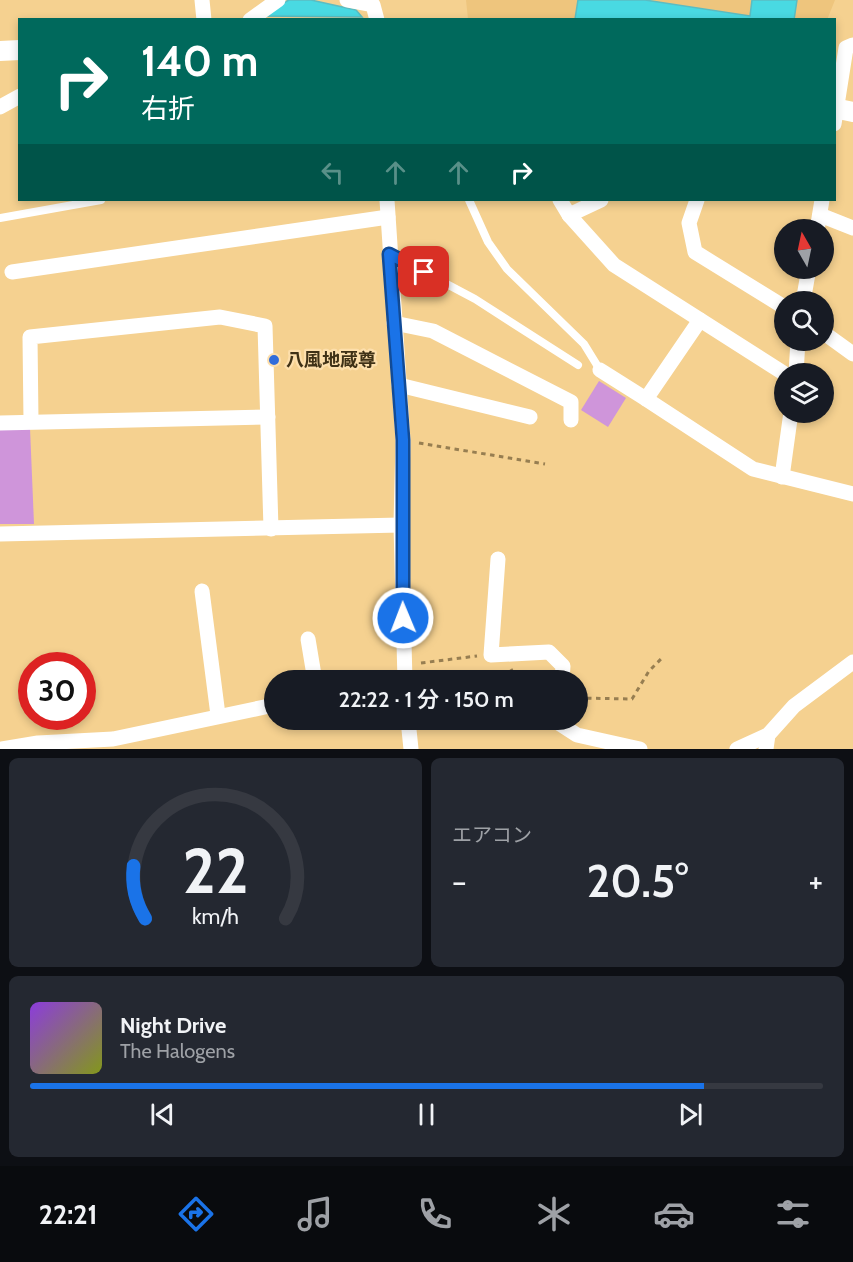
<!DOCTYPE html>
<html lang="ja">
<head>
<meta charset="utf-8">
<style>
  body { margin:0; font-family:Cabin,"Noto Sans JP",sans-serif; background:#242831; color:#f1f3f6; height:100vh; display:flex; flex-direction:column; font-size:22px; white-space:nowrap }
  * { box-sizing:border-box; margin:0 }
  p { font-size:20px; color:#9ea1a6 }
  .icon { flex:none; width:33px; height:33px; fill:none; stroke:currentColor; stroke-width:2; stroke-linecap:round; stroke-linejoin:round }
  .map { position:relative; height:749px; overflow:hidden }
  .panel { display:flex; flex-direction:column; gap:9px; padding:9px; background:#0d0f14; flex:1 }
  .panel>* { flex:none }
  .banner { position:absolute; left:18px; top:18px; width:818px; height:183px; border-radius:0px; box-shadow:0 3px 9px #0003; background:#00695c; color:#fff; overflow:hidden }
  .needle { width:39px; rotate:351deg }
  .tools { position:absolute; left:774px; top:219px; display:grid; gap:12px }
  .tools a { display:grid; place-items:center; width:60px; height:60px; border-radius:50%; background:#171b24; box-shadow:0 3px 9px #0003; font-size:30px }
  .speed { position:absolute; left:18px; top:652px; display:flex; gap:12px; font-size:30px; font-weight:700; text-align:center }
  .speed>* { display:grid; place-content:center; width:78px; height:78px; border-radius:50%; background:#171b24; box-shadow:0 3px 9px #0003; line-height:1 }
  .speed .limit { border:9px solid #d22; background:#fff; color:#111 }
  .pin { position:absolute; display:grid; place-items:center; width:51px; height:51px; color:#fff; margin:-26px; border-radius:12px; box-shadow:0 3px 9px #0006 }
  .me { position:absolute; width:66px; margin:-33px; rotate:359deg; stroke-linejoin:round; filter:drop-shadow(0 0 4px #0008) }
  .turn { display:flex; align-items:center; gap:21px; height:126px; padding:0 24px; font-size:27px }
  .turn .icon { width:78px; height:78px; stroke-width:2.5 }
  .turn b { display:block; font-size:42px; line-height:51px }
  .lanes { display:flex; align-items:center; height:57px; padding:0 24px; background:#0003; justify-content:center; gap:30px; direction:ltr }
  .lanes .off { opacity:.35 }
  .big { font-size:45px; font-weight:600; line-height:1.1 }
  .panel .tile { flex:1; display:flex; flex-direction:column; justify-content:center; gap:9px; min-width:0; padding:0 21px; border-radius:9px; background:#242831 }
  .panel .dial { align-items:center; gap:0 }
  .dial svg { height:156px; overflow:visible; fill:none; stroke:#363941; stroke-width:7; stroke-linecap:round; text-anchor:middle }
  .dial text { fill:#f1f3f6; stroke:none }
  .song { display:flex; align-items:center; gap:18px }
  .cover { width:72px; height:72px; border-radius:9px; background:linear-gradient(135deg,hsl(270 70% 55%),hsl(70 70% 35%)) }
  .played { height:6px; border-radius:3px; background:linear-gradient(90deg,#1a73e8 85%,#363941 85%) }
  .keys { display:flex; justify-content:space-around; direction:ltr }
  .heat { display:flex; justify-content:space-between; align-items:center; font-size:33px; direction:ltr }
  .panel .tiles { flex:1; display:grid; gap:9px; grid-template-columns:1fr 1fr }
  .tile:last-child { grid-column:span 2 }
  .trip { position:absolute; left:264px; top:670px; width:324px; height:60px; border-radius:30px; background:#171b24; box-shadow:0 3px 9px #0003; font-weight:600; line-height:60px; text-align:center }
  .tab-bar { display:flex; height:96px; justify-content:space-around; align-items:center; background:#090b0e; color:#9ea1a6 }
  .tab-bar .icon { width:42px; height:42px }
  .tab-bar .current { color:#1a73e8 }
  .tab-bar b { font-size:27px; color:#f1f3f6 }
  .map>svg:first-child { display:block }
  .built { fill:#eec57d }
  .green { fill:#cf95da }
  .building { fill:#49d9e2; stroke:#5bbcc2; stroke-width:1.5 }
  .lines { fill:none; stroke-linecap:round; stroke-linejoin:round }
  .path { stroke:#977e51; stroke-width:3; stroke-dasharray:4.5 4.5; stroke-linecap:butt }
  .service { stroke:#fff; stroke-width:8 }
  .minor { stroke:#fff; stroke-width:15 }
  .tertiary { stroke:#fff; stroke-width:20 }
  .route-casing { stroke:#114b97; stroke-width:15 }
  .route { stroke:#1a73e8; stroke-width:10 }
  .poi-dot { fill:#316ddb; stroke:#fddfac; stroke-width:2 }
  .labels { text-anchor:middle; stroke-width:4.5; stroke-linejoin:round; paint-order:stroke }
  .poi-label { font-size:18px; font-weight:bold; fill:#3f3116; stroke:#fddfac; text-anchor:start }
</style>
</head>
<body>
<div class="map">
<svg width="853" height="749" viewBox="0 0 853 749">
  <rect width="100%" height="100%" fill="#f5d190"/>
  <polygon class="built" points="466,0 835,0 827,20 468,19"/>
  <g class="green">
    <polygon points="599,381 626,398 608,427 581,410"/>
    <polygon points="30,428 34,524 0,524 0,429"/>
  </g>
  <g class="building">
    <polygon points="289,0 311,0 356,10 362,17 258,16"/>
    <polygon points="578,0 645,0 750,16 752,0 797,0 794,20 577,20 575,19"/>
  </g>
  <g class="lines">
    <g class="path">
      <polyline points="419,443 545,464"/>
      <polyline points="421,663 477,656"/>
      <polyline points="511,669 517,681"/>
      <polyline points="578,698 632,699 649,671 664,656"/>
    </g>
    <g class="service">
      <polyline points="469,200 488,242 507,269 584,344 600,370"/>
      <polyline points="0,218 101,200"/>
      <polyline points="390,254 475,299 578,365"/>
    </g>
    <g class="minor">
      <polyline points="202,0 204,20"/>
      <polyline points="347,0 373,5 377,20"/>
      <polyline points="250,20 278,0"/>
      <polyline points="0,107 20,96"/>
      <polyline points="834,124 846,48 853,45"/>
      <polyline points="387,200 403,440 401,525 405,681"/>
      <polyline points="560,200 569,215 614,265 785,374"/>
      <polyline points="697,200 689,223 695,252 784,307"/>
      <polyline points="569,215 601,200"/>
      <polyline points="820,215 853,228"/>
      <polyline points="817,230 822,200"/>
      <polyline points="12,272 388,217"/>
      <polyline points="803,302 809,268"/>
      <polyline points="700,320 646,399 753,469 853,494"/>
      <polyline points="394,323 433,331 571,402 571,420"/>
      <polyline points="824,333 853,354"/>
      <polyline points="600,370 646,399"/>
      <polyline points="796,374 798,340"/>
      <polyline points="399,385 530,417"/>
      <polyline points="31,421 30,337 220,317 265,326 271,529"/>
      <polyline points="0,423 268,417"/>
      <polyline points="782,477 791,412"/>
      <polyline points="0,534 401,525"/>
      <polyline points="498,559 491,655 549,652 563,666 562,681"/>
      <polyline points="202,591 218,715"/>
      <polyline points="308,639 315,681"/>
      <polyline points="408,720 411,749"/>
      <polyline points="561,720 560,724 577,735 640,749"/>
      <polyline points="2,749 38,743 113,739 274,705"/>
      <polyline points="737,749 768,735"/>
      <polyline points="766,749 768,735 794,706 853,662"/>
    </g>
    <g class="tertiary">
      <polyline points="0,51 20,50"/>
      <polyline points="834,108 853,112"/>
    </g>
  </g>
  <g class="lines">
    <defs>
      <polyline id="route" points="403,618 403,440 389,254 424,272"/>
    </defs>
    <use href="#route" class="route-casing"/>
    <use href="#route" class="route"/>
  </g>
  <circle class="poi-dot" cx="274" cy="360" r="6"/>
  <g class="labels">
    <g class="poi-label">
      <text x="286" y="366">八風地蔵尊</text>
    </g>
  </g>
</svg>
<div class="tools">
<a><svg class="needle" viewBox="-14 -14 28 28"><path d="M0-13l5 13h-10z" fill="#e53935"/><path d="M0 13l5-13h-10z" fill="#9ea1a6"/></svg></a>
<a><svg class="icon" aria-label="search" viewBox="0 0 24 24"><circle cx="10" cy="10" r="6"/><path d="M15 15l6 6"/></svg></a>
<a><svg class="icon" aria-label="layers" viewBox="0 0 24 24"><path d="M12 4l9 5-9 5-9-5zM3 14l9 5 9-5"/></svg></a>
</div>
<div class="speed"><div class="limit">30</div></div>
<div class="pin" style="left:424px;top:272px;background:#d93025"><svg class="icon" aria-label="arrive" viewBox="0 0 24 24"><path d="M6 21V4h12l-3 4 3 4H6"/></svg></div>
<svg class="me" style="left:403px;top:618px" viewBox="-20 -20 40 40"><circle r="17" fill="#1a73e8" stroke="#fff" stroke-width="3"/><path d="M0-11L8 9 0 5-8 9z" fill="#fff"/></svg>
<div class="trip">22:22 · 1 分 · 150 m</div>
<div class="banner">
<div class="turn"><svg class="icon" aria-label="right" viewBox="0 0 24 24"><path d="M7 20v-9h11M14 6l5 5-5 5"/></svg><div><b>140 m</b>右折</div></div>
<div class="lanes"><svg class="icon off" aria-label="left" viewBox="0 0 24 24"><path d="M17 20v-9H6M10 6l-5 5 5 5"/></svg><svg class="icon off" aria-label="ahead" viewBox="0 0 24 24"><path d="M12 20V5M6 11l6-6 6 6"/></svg><svg class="icon off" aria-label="ahead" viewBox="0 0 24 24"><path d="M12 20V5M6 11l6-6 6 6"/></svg><svg class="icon" aria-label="right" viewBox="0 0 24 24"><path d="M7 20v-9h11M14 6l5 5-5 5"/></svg></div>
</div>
</div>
<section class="panel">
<div class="tiles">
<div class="tile dial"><svg viewBox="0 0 100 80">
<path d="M14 69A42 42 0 1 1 86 69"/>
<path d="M14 69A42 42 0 0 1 8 42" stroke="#1a73e8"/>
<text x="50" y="56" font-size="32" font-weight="700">22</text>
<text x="50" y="72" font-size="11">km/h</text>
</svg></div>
<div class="tile"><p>エアコン</p>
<div class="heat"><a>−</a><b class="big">20.5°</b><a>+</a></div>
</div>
<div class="tile">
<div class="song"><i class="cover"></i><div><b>Night Drive</b><p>The Halogens</p></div></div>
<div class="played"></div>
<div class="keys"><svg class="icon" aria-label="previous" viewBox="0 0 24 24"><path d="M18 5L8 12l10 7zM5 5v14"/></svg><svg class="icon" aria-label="pause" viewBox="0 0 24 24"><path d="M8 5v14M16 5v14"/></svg><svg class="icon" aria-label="next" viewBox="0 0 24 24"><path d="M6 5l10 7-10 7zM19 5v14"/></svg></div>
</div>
</div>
</section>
<nav class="tab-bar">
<b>22:21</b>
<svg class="icon current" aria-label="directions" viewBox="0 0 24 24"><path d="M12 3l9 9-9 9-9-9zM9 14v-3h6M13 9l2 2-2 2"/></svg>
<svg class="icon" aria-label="music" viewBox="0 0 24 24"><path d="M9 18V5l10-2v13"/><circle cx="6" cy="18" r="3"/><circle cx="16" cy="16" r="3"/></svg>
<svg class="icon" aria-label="phone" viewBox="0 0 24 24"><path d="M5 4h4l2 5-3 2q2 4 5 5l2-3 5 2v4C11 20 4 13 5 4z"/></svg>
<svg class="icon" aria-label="climate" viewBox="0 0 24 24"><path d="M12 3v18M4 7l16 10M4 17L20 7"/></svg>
<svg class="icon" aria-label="car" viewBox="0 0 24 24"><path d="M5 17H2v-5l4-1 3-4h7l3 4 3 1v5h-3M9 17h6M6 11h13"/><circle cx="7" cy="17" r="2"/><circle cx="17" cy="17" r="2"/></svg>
<svg class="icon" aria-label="filters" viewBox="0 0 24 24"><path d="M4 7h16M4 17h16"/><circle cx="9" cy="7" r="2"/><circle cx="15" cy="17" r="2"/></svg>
</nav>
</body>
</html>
